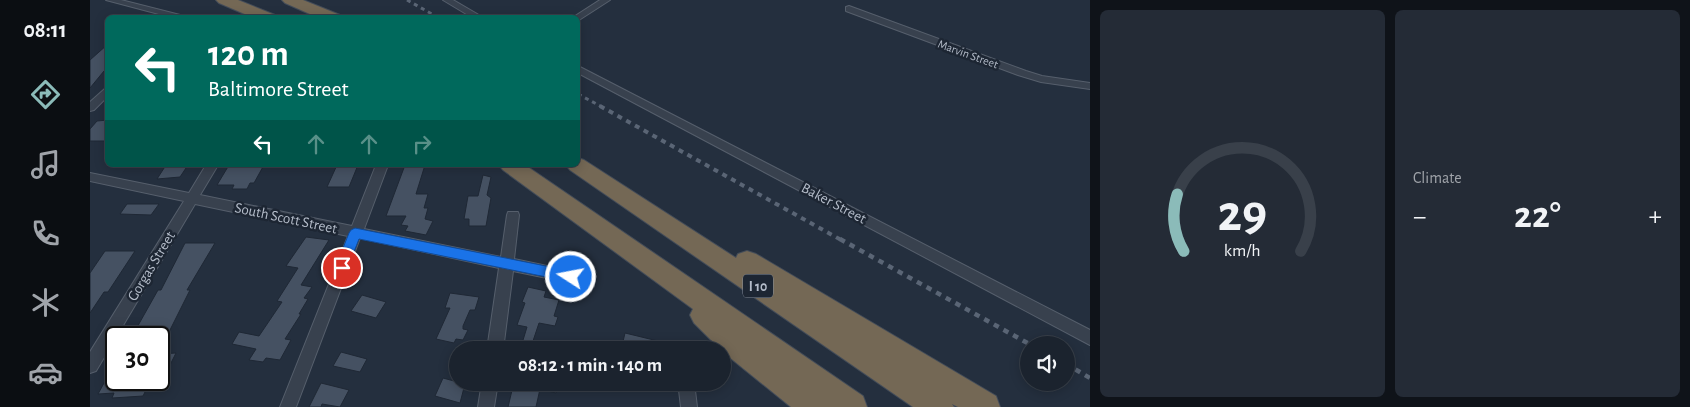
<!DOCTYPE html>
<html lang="en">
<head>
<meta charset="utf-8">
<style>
  body { margin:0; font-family:"Alegreya Sans",sans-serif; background:#242b36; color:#f1f3f6; height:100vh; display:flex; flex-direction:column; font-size:19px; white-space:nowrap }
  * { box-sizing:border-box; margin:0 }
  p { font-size:16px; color:#a0a4aa }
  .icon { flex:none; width:28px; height:28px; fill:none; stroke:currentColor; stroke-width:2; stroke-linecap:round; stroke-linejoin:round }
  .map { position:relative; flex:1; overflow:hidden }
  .sheet { display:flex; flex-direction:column; gap:10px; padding:10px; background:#0f1319; width:600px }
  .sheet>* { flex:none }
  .guide { position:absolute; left:15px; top:15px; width:475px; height:152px; border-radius:8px; box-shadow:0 2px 12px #0003,0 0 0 1px #39404a; background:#00695c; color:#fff; overflow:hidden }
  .tools { position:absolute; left:930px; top:336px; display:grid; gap:10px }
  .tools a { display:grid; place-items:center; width:55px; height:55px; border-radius:50%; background:#1b232e; box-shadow:0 2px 12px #0003,0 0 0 1px #39404a; font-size:25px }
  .speed { position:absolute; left:15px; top:326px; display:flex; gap:10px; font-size:25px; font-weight:700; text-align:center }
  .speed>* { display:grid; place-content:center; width:65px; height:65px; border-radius:50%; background:#1b232e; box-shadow:0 2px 12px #0003,0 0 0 1px #39404a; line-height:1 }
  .speed .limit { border:2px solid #111; border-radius:8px; background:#fff; color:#111 }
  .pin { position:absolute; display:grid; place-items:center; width:42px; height:42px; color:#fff; margin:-21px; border:2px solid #fff; border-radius:50%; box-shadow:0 1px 5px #0007 }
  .me { position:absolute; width:55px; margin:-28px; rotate:281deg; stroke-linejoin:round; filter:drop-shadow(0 0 4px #0008) }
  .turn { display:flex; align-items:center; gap:18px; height:105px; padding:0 20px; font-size:22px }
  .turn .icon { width:65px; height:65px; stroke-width:2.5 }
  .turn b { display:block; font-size:35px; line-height:42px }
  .lanes { display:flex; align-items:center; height:48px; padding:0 20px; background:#0003; justify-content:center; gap:25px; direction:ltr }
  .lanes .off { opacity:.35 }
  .big { font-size:38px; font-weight:600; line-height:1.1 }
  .sheet .tile { flex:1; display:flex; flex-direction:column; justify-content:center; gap:8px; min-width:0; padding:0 18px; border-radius:8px; background:#242b36 }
  .sheet .dial { align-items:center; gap:0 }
  .dial svg { height:130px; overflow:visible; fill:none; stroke:#39404a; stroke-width:7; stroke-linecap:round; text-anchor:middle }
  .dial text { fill:#f1f3f6; stroke:none }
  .heat { display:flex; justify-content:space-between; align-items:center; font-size:28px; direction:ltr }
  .sheet .tiles { flex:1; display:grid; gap:10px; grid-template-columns:repeat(2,1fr) }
  .trip { position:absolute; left:359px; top:341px; width:282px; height:50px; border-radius:25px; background:#1b232e; box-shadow:0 2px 12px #0003,0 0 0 1px #39404a; font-weight:600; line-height:50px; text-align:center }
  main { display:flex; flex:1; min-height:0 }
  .dock { display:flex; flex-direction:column; width:90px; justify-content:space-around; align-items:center; background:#0b0e12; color:#a0a4aa }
  .dock .icon { width:35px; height:35px }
  .dock .current { color:#8bbbb9 }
  .dock b { font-size:22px; color:#f1f3f6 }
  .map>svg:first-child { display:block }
  .building { fill:#455162; stroke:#1f2835 }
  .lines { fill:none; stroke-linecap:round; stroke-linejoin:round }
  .street-casing { stroke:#565f6c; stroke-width:2 }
  .highway-casing { stroke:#434c59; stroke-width:2 }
  .street { fill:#38414e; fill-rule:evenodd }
  .highway { fill:#746855; fill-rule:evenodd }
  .rail-far2 { stroke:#5a6575; stroke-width:3; stroke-dasharray:4 4; stroke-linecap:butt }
  .rail-far1 { stroke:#5a6575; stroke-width:4; stroke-dasharray:5 5; stroke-linecap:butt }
  .rail { stroke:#5a6575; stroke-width:4.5; stroke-dasharray:5.5 5.5; stroke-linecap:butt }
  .route { fill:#1a73e8; stroke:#114b97 }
  .labels { text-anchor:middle; stroke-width:5; stroke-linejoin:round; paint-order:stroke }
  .far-street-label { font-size:12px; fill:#b4bcc9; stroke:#1d2633 }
  .shield { fill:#1d2633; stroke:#878f9c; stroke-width:1 }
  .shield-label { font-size:14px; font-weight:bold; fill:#b4bcc9 }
  .street-label { font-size:15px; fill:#b4bcc9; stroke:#1d2633 }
</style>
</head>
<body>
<main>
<nav class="dock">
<b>08:11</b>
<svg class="icon current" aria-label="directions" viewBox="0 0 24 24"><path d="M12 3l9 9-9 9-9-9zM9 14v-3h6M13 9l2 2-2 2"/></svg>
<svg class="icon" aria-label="music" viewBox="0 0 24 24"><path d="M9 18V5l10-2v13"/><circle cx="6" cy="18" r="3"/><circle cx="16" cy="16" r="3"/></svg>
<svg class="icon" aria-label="phone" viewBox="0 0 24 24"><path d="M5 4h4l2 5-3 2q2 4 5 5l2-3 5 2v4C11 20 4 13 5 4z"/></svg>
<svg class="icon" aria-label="climate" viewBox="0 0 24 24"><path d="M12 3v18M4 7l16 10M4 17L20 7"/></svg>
<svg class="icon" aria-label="car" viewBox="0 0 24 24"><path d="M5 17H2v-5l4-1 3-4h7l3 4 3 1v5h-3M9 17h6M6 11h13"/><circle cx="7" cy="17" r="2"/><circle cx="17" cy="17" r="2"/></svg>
</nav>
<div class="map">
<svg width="1000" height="407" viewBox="0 0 1000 407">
  <rect width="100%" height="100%" fill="#242f3e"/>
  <g class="building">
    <polygon points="18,44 18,71 14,71 0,88 0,60"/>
    <polygon points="18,120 18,141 0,141 0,129 7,121"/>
    <polygon points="76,165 98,165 90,177 67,179"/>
    <polygon points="139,165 174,165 164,183 160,183 157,189 142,189 144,185 127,185"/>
    <polygon points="247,165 268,165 259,187 237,187"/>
    <polygon points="315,165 335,165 326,194 338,194 334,208 338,208 335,219 343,221 336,235 315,231 318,226 311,225 316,216 296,216"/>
    <polygon points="393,175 401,177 397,195 401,198 396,226 379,226 379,219 374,219 378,196 388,196"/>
    <polygon points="37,204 69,204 61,215 30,214"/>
    <polygon points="216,237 239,240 211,285 222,287 214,298 218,299 209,314 211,314 195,339 201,340 190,360 176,358 173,362 159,360 166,349 142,344 149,332 169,336 192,302 187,301 208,268 196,266"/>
    <polygon points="95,243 125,243 97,290 100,290 76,338 41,338 68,290 71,290"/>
    <polygon points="15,251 45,251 18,292 14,292 0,313 0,273"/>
    <polygon points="438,287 456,291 454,297 469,300 464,316 468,317 465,326 449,323 440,350 430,350 437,327 427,325 435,303 432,302"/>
    <polygon points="360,293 389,297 385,310 380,310 373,326 373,329 378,330 373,340 366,339 364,343 346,339 360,308 355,308"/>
    <polygon points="272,295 296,302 286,318 261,311"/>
    <polygon points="535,333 568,341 567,350 531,350"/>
    <polygon points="251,352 277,359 270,372 243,366"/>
    <polygon points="86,353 78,369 69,369 69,354"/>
    <polygon points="26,361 26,380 61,380 53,396 22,398 24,393 8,394"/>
    <polygon points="353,378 375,384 370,403 345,396"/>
    <polygon points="424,382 469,382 466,393 450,389 446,407 418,407"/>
    <polygon points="231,383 259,390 250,407 232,404 231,407 219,407"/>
  </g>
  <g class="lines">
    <defs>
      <g id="street">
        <polygon points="16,0 31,0 102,18 84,18"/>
        <polygon points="353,0 363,0 394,18 383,18"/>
        <polygon points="510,0 520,0 489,20 488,20 488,18 482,18"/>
        <polygon points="759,6 936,71 952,76 1000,83 1000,89 951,82 928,75 756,11 756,7"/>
        <polygon points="488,66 1000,330 1000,345 488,73"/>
        <polygon points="18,86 18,96 4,110 0,111 0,102"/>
        <polygon points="116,165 128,165 110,195 262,226 286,165 298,165 274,229 411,257 417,215 418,212 428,212 429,215 424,259 481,271 486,273 488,277 486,281 481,283 423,271 413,350 397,350 409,268 270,238 206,407 190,407 258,236 105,204 6,371 0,373 0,352 94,201 0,181 0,173 99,193"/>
        <polygon points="392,382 408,382 404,407 388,407"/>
        <polygon points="588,382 604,382 607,407 591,407"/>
      </g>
      <g id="highway">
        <polygon points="126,0 148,0 185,15 187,18 164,18 129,3"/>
        <polygon points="192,0 213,0 250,15 252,18 229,18 195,3"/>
        <polygon points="488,158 494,160 646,258 648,254 657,251 666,254 906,396 910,407 868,407 862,404 864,407 823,407 480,170 476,165 488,165"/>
        <polygon points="409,165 435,165 773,396 777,407 701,407 633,352 604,323 600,315 603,309 413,170"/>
      </g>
    </defs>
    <use href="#street" class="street-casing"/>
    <use href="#highway" class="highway-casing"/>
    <use href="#street" class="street"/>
    <use href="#highway" class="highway"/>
    <g class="rail-far2">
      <polyline points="317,0 349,18"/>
      <polyline points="488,94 512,107"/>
    </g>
    <polyline class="rail-far1" points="510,106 753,241"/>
    <g class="rail">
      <polyline points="750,239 941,345"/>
      <polyline points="976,364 1000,378"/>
    </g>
  </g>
  <polygon class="route" points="265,228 481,271 485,273 487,277 485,280 481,282 269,239 256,272 252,273 247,272 245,268 259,233 261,230"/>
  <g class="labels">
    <g class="far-street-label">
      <text transform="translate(878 54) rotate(20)" y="4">Marvin Street</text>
    </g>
    <rect class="shield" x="653" y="274.5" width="30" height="23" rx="4"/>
    <g class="shield-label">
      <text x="668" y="291">I 10</text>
    </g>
    <g class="street-label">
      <text transform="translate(744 203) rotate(28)" y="5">Baker Street</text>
      <text transform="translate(196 218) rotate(12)" y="5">South Scott Street</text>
      <text transform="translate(61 266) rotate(-59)" y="5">Gorgas Street</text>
    </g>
  </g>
</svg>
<div class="tools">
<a><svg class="icon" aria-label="sound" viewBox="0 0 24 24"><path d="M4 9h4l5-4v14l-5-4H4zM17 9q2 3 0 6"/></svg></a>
</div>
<div class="speed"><div class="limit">30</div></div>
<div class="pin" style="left:252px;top:268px;background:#d93025"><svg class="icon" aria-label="arrive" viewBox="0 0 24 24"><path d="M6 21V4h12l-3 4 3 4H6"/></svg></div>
<svg class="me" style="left:481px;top:277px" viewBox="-20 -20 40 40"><circle r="17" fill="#1a73e8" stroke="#fff" stroke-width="3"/><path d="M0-11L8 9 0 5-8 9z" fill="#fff"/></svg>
<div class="trip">08:12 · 1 min · 140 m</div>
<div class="guide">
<div class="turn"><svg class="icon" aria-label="left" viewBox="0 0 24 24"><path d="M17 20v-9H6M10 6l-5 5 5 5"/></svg><div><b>120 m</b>Baltimore Street</div></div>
<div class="lanes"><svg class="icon" aria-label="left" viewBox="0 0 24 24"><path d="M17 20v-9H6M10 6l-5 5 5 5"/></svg><svg class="icon off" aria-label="ahead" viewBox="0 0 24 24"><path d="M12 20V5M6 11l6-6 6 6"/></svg><svg class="icon off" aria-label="ahead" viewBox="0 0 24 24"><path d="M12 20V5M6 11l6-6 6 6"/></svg><svg class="icon off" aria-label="right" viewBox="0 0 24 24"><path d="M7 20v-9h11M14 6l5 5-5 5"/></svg></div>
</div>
</div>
<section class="sheet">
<div class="tiles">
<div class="tile dial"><svg viewBox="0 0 100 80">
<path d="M14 69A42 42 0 1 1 86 69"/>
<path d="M14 69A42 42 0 0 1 10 34" stroke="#8bbbb9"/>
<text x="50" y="56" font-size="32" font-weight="700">29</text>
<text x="50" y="72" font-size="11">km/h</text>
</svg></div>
<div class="tile"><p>Climate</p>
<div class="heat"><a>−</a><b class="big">22°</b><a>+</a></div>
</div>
</div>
</section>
</main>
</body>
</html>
